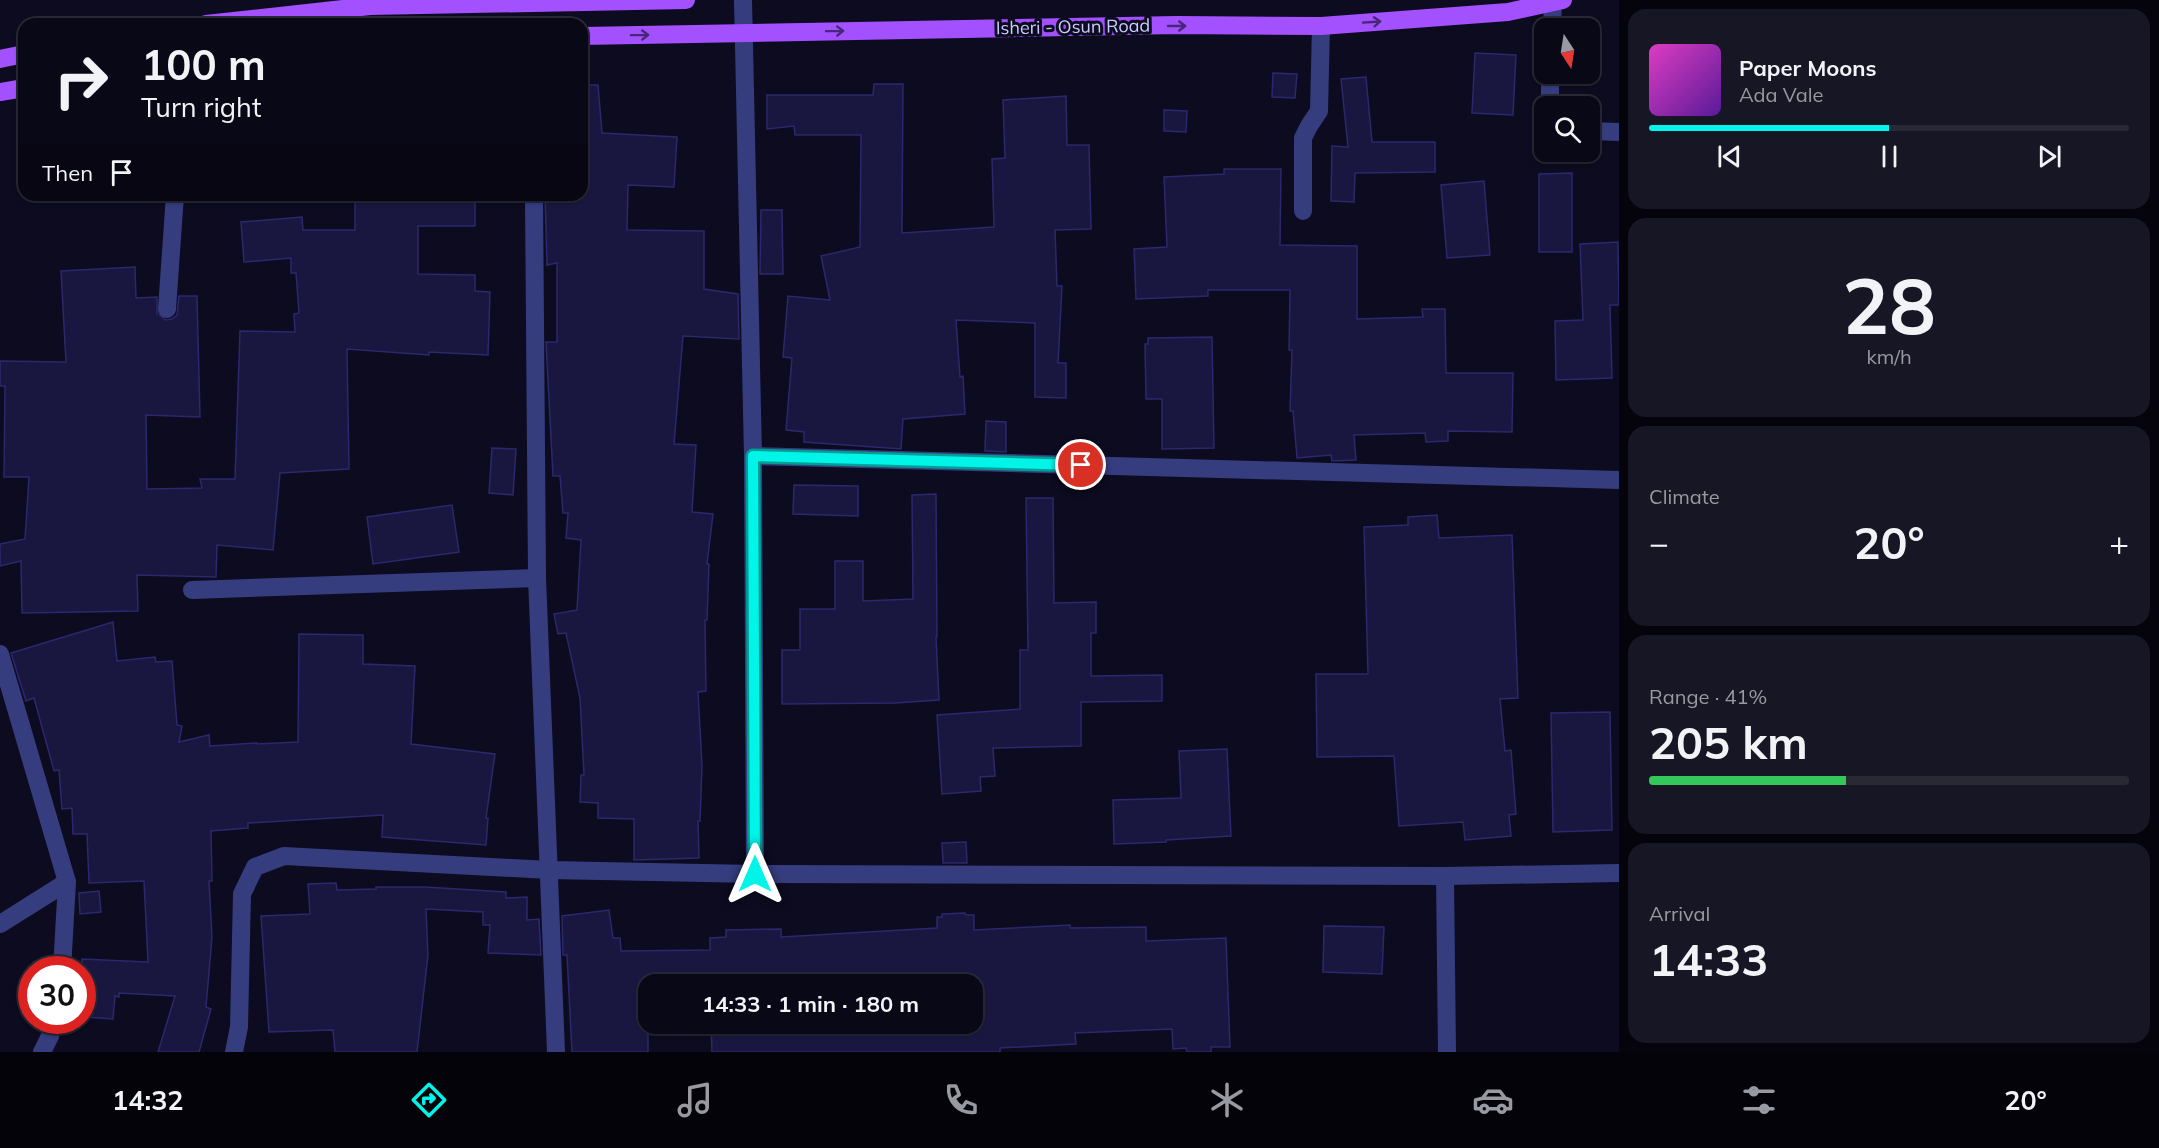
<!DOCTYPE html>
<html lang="en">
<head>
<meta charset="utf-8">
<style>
  body { margin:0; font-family:Mulish,sans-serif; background:#171624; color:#f1f3f6; height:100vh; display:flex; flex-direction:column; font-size:22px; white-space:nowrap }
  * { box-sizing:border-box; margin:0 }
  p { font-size:20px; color:#999aa1 }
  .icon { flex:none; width:33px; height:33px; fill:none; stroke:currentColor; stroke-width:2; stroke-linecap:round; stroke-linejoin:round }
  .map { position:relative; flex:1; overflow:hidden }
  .panel { display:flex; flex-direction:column; gap:9px; padding:9px; background:#05040d; width:540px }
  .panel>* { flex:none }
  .banner { position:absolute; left:18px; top:18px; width:570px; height:183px; border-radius:18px; box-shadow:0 2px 4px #0004,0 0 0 2px #292936; background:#090817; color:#f1f3f6; overflow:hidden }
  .needle { width:39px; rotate:168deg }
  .tools { position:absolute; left:1534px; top:18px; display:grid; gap:12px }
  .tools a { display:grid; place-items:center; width:66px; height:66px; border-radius:12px; background:#090817; box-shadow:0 2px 4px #0004,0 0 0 2px #292936; font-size:30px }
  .speed { position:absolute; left:18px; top:956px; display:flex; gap:12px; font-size:30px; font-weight:700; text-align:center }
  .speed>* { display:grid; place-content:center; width:78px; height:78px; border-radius:50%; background:#090817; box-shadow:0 2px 4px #0004,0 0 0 2px #292936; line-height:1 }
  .speed .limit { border:9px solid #d22; background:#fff; color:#111 }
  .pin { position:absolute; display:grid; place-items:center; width:51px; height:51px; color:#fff; margin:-26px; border:3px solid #fff; border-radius:50%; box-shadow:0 2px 6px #0007 }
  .me { position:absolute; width:66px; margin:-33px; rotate:0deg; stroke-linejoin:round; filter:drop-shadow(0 0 4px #0008) }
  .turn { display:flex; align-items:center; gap:21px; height:126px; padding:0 24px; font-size:27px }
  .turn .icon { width:78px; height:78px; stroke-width:2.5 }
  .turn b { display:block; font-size:42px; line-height:51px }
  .then { display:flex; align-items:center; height:57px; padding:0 24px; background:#0003; gap:12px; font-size:22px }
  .big { font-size:45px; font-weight:700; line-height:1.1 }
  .panel .card { flex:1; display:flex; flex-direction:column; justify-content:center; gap:9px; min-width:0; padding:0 21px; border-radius:18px; background:#171624 }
  .panel .dial { align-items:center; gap:0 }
  .dial b { font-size:78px; line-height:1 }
  .song { display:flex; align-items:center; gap:18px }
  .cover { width:72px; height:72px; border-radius:9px; background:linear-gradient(135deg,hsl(310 70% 55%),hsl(270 70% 35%)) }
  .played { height:6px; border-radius:3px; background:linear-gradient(90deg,#00f4e7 50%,#292936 50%) }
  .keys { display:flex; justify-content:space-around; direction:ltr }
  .heat { display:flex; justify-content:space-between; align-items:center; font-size:33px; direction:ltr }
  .charge { height:9px; border-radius:4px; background:linear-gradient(90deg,#34c759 41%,#292936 0) }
  .trip { position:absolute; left:638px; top:974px; width:345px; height:60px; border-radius:18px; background:#090817; box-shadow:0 2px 4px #0004,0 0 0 2px #292936; font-weight:700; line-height:60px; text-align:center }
  .tabs { display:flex; height:96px; justify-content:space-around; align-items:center; background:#040309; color:#999aa1 }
  .tabs .icon { width:42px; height:42px }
  .tabs .on { color:#00f4e7 }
  .tabs b { font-size:27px; color:#f1f3f6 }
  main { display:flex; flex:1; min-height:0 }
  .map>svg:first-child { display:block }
  .building { fill:#191740; stroke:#2b286d; stroke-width:1.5 }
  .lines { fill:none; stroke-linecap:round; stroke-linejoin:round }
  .minor { stroke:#353d7f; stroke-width:18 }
  .major { stroke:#a350ff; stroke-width:18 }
  .oneway { stroke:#482779 }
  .route-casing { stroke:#009f96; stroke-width:15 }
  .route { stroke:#00f4e7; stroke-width:10 }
  .labels { text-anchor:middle; stroke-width:6; stroke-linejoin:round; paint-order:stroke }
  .street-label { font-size:18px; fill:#c9cbff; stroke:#0c0b1f }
</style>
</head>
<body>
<main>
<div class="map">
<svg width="1619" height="1052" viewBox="0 0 1619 1052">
  <rect width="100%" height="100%" fill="#0c0b1f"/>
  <g class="building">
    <polygon points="1475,53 1516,55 1513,115 1472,113"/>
    <polygon points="1273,73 1297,74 1295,98 1272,97"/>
    <polygon points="1366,77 1372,142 1435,142 1435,172 1355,173 1354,202 1331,201 1332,146 1348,147 1341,79"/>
    <polygon points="874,84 903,84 902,233 994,227 992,159 1005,158 1003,100 1066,96 1067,145 1089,145 1091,229 1055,230 1057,286 1062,286 1058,363 1066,363 1066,398 1035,397 1035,323 956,320 960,377 963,376 965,414 903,419 901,449 804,442 804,432 786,430 792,358 783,357 788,296 830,300 821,256 860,247 861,135 795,135 794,126 767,129 767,95 873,95"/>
    <polygon points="582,85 598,85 602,133 677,137 674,187 628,185 627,230 704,231 704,289 738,294 739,339 683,336 674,444 696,445 692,512 713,514 707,564 709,564 707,620 705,620 706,691 698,692 702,766 700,821 698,821 699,858 634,860 634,819 598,818 598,803 580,802 581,775 584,775 580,698 566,633 558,634 554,614 577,610 581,540 566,538 568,513 563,513 560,476 553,476 546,342 557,342 557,263 547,265 545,195 582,195"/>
    <polygon points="1164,110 1187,111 1186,132 1164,131"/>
    <polygon points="1224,169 1281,169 1280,245 1357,246 1357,319 1423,317 1422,309 1445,309 1446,373 1513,373 1512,432 1448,431 1448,441 1426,442 1425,433 1354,435 1356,460 1332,461 1331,455 1297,458 1293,411 1290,411 1292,350 1289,350 1290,290 1208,290 1208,296 1136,299 1134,249 1167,247 1164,177 1224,174"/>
    <polygon points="1572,173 1572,252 1539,252 1539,174"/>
    <polygon points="1484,181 1490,255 1447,258 1441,185"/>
    <polygon points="355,195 475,195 475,226 418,226 418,274 475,275 475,291 490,292 488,355 429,352 429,355 347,349 349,469 280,473 273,550 217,545 216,577 137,575 138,611 22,613 21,561 0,566 0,544 25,539 29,477 4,477 5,386 0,386 0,361 66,362 61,271 135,267 136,298 157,297 157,313 166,320 172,319 177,315 179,296 197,296 200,417 146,415 147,489 202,488 200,479 235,479 240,331 295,332 294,314 299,313 296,273 291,273 291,258 244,262 241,222 302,217 303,230 355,230"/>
    <polygon points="761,210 782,210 783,274 760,274"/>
    <polygon points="1618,242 1619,305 1610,305 1612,378 1556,380 1555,321 1583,320 1580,244"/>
    <polygon points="1212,337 1214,448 1162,449 1162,399 1146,399 1145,344 1148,344 1148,338"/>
    <polygon points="986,421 1006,422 1006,452 985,451"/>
    <polygon points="492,448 516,449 513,495 489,493"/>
    <polygon points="794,485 858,486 858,516 793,514"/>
    <polygon points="936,494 937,637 936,637 939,700 895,703 782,704 782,650 800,650 800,609 835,609 835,561 863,561 863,601 913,599 912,495"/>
    <polygon points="1026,498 1053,498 1054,603 1096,602 1096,633 1091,633 1091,676 1162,675 1162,701 1081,702 1081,746 993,748 995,776 980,777 981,791 942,794 937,715 1020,709 1020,650 1028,650"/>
    <polygon points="452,505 459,552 373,564 367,517"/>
    <polygon points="1437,515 1439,538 1512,535 1518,698 1500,699 1505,751 1511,750 1516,814 1509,815 1511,836 1465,840 1463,822 1399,826 1394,756 1317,757 1316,674 1368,674 1364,527 1408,525 1408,517"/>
    <polygon points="113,622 117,661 155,657 156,662 172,661 177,725 182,726 179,742 209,735 210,746 257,743 257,744 298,742 299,634 363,635 363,664 415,666 411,744 495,754 486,818 488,818 486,845 382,837 383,815 248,823 248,828 211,831 212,881 209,881 212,937 206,1007 211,1009 199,1052 158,1052 175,996 119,993 119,997 115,996 113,1019 85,1017 85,1011 82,1011 82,959 148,962 144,881 89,883 87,834 73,834 72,808 62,809 59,770 54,771 34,698 26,701 11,653"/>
    <polygon points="1610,712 1612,830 1553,832 1551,713"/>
    <polygon points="1227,749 1231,836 1166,840 1166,842 1114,844 1113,800 1181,798 1179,751"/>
    <polygon points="966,842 967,863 943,863 942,843"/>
    <polygon points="336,883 337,890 376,889 376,887 425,887 506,892 506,898 527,897 527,920 539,919 541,955 488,953 490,925 483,925 483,912 426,909 428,955 417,1052 335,1052 333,1030 269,1032 261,916 310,914 308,884"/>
    <polygon points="99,891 101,912 80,914 79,893"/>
    <polygon points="609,910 613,938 620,938 621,951 710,950 710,938 726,937 726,930 781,929 781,937 937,928 937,917 942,917 942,914 965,913 966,915 974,915 974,930 1070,925 1070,928 1146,927 1146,941 1226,938 1230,1047 1211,1047 1211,1052 1187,1052 1186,1048 1173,1049 1172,1029 1075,1033 1076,1044 1000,1048 1000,1052 712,1052 711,1023 972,1023 972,980 922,981 922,984 648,984 648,1052 572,1052 567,955 563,955 562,916"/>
    <polygon points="1324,926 1384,927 1382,974 1323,972"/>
  </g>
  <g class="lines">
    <g class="minor">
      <polyline points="743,0 753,456 755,874"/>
      <polyline points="1552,28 1553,2"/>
      <polyline points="1550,74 1550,96 1552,106"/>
      <polyline points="1590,131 1619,132"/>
      <polyline points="534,195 537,578 556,1052"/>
      <polyline points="1303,211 1303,138 1309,126 1319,111 1321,26"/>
      <polyline points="167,309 175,195"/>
      <polyline points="753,456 1619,480"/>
      <polyline points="192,590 537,578"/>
      <polyline points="0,654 67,882 62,969"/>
      <polyline points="1445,876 1447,1052"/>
      <polyline points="0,924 67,882"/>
      <polyline points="42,1052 50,1036 53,1020"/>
      <polyline points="234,1052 239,1027 242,894 255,867 284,856 549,870 755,874 1445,876 1619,873"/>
    </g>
    <g class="major">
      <polyline points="206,24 370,6 686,0"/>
      <polyline points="582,36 1177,25 1321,26 1508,12 1563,0"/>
      <polyline points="0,59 24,54"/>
      <polyline points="0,92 24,88"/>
    </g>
  </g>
  <defs><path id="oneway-shaft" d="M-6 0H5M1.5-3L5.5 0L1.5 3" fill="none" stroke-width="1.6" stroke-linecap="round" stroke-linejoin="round" transform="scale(1.5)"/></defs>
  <g class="oneway">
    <use href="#oneway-shaft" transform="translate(1372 22) rotate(-4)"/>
    <use href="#oneway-shaft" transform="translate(1177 26)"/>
    <use href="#oneway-shaft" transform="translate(835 31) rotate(-1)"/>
    <use href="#oneway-shaft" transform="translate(640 35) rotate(-1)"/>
  </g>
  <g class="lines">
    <defs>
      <polyline id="route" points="755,874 753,456 1081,465"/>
    </defs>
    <use href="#route" class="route-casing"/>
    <use href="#route" class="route"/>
  </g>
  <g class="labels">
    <g class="street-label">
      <text transform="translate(1073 27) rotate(-1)" y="6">Isheri - Osun Road</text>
    </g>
  </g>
</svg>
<div class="tools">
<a><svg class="needle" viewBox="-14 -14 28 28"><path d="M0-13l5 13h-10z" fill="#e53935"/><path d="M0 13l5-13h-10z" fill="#999aa1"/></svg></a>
<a><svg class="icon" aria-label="search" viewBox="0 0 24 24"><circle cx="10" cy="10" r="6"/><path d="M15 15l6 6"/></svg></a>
</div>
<div class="speed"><div class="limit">30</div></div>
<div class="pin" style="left:1081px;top:465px;background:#d93025"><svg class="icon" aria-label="arrive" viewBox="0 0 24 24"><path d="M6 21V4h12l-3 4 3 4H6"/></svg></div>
<svg class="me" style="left:755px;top:874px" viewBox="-20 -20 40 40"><path d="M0-17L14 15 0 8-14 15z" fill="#00f4e7" stroke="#fff" stroke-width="4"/></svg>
<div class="trip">14:33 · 1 min · 180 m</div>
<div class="banner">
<div class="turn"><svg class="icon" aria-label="right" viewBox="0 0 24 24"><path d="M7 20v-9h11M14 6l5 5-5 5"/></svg><div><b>100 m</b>Turn right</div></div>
<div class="then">Then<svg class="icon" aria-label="arrive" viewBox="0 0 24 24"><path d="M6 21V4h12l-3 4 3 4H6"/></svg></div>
</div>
</div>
<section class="panel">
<div class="card">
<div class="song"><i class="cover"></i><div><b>Paper Moons</b><p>Ada Vale</p></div></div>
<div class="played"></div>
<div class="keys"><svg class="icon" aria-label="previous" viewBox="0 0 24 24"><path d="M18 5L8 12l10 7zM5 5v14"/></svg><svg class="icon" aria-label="pause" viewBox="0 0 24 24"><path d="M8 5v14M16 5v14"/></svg><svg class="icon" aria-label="next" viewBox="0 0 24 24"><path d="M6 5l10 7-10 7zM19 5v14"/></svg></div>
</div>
<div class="card dial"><b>28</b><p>km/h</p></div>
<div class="card"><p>Climate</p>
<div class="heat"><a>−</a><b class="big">20°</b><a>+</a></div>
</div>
<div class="card"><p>Range · 41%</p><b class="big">205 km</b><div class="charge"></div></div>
<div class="card"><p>Arrival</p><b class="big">14:33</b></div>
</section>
</main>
<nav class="tabs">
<b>14:32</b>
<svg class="icon on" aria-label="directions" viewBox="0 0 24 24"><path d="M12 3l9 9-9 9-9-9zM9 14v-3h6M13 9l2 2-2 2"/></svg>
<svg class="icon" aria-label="music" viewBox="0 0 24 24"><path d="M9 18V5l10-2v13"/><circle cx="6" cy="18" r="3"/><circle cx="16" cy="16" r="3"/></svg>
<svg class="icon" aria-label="phone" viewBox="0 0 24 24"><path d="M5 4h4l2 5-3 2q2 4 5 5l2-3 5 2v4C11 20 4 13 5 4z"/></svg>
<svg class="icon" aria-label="climate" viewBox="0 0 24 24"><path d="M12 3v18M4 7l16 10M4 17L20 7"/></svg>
<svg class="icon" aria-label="car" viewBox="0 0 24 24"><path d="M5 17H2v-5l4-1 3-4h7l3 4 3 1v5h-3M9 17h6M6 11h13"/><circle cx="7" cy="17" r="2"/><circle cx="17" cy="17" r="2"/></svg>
<svg class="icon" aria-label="filters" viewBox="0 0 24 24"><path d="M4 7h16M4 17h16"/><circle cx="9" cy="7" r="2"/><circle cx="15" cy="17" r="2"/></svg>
<b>20°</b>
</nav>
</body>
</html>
